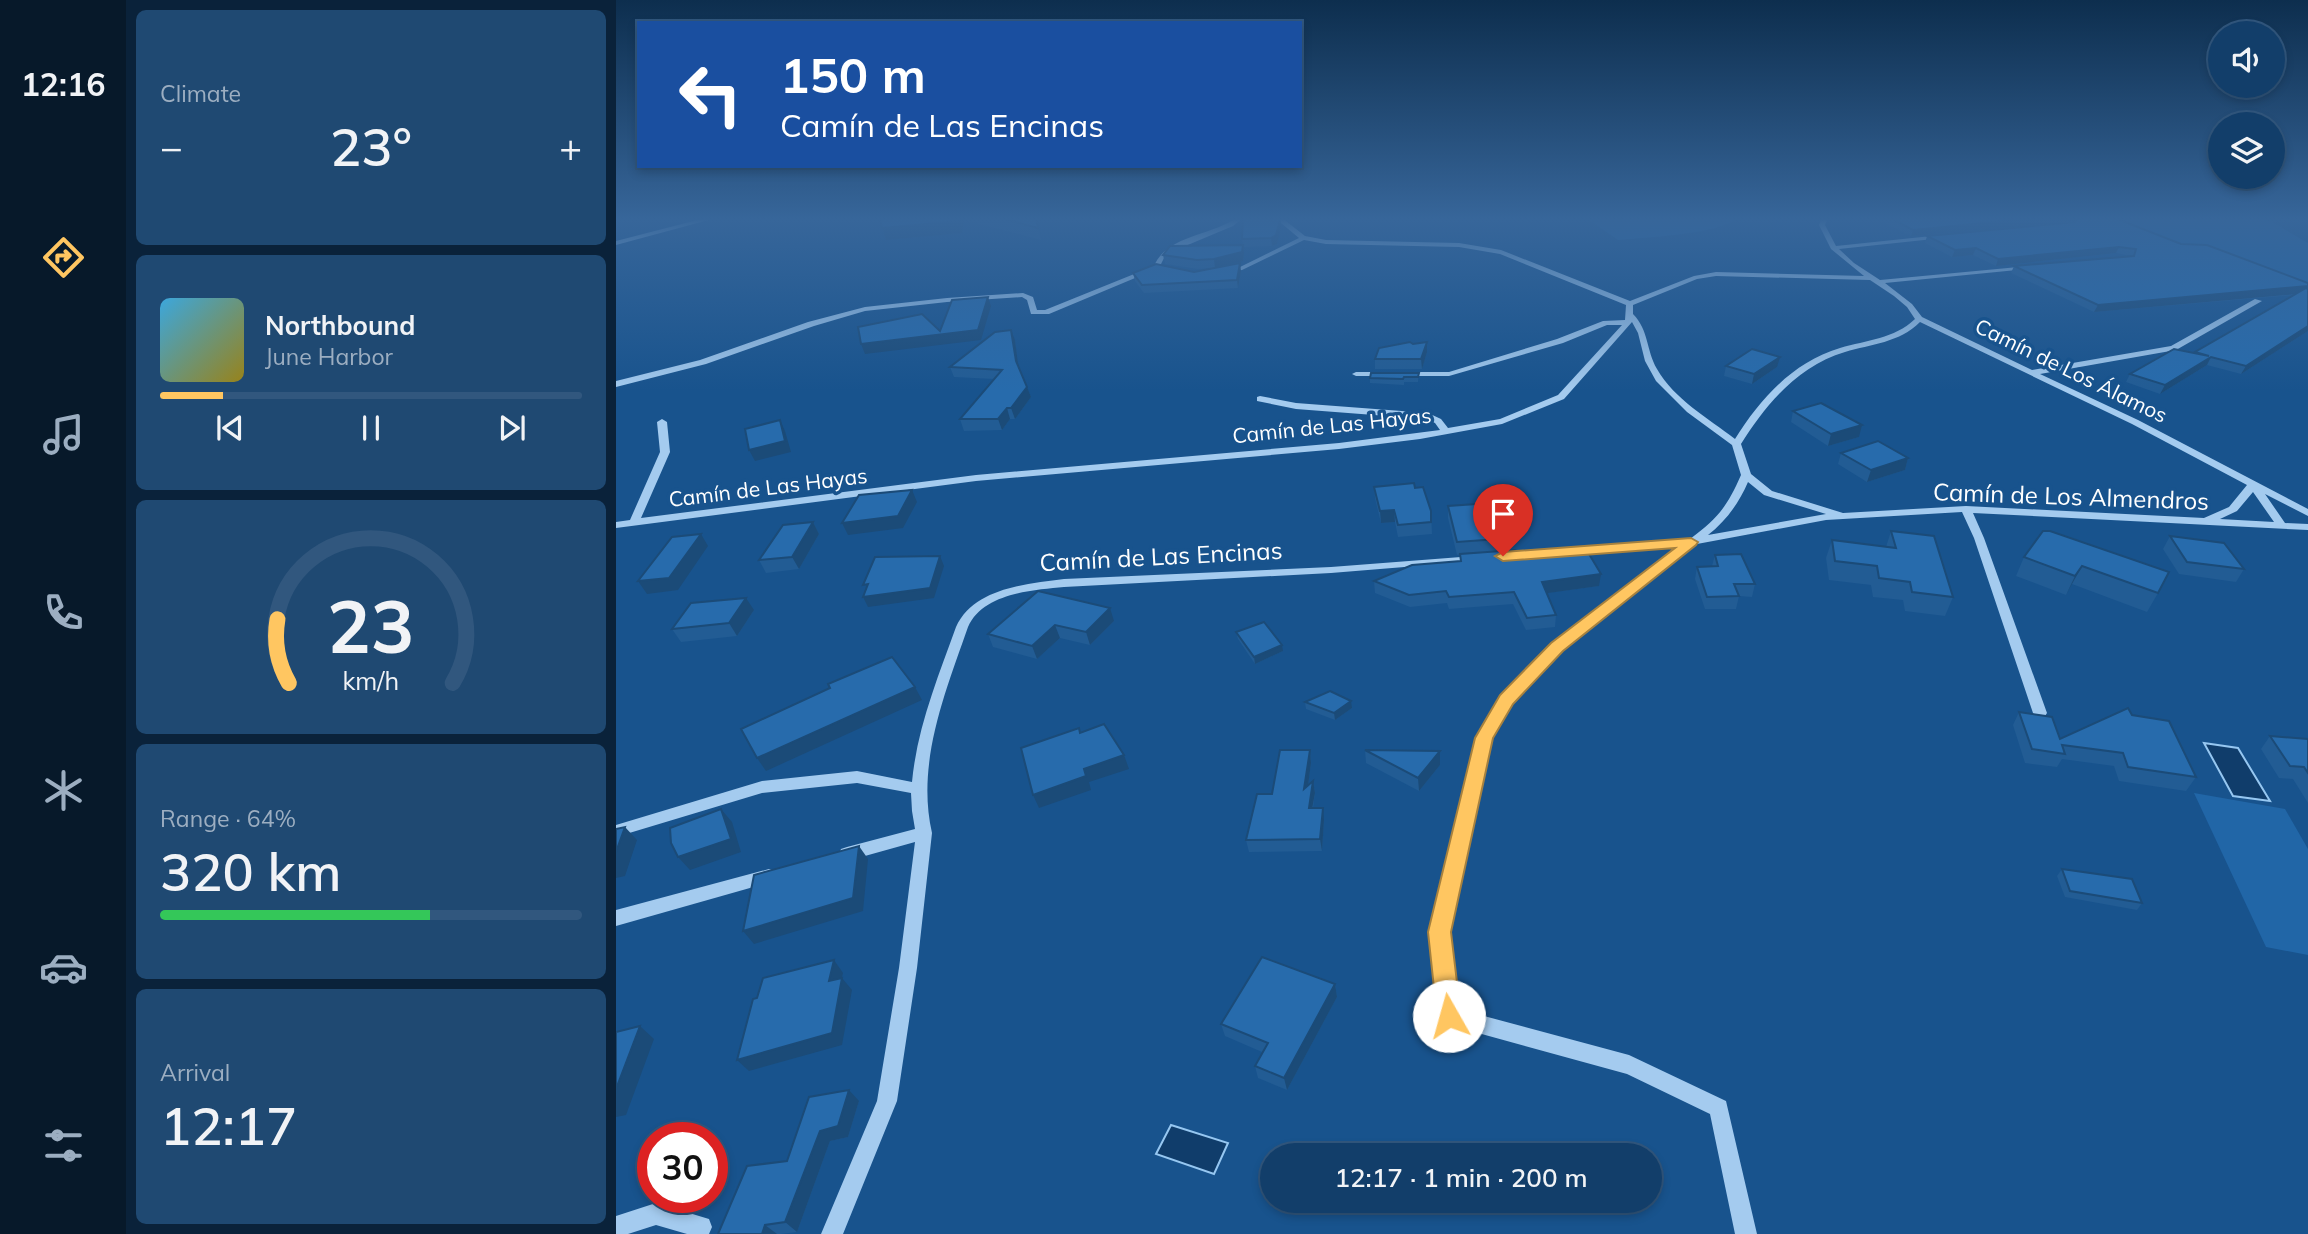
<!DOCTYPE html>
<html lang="en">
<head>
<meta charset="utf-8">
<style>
  body { margin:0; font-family:Mulish,sans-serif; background:#1f4972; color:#f1f3f6; height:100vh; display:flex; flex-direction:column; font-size:26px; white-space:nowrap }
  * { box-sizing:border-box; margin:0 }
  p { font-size:23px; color:#9caec1 }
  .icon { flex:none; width:38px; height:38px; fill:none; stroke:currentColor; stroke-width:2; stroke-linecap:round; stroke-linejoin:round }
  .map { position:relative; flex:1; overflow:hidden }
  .side { display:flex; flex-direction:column; gap:10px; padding:10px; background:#0a223a; width:490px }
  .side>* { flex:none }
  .banner { position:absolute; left:21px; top:21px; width:665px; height:147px; border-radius:0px; box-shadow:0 4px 10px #0003,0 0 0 2px #31577e; background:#1a4fa0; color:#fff; overflow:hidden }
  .controls { position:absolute; left:1592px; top:21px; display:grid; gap:14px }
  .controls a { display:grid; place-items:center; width:77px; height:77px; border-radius:50%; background:#123e6a; box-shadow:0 4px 10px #0003,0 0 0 2px #31577e; font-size:35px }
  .speed { position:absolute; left:21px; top:1122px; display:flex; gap:14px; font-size:35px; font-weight:700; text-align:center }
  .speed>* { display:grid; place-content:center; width:91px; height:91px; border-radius:50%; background:#123e6a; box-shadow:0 4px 10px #0003,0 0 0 2px #31577e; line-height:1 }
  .speed .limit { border:10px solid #d22; background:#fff; color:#111 }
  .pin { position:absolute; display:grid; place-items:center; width:60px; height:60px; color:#fff; margin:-72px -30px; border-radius:50% 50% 50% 0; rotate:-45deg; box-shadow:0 0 7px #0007 }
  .pin .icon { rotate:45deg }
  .me { position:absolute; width:77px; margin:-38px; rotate:353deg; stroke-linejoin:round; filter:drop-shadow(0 0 5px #0008) }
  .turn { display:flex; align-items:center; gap:24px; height:147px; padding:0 28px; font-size:32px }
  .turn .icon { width:91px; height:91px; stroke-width:2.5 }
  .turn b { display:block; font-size:49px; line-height:60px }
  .big { font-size:52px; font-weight:600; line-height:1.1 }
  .side .card { flex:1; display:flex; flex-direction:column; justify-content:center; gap:10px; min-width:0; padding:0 24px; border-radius:10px; background:#1f4972 }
  .side .dial { align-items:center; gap:0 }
  .dial svg { height:182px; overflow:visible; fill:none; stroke:#31577e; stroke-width:7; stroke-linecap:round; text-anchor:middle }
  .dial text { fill:#f1f3f6; stroke:none }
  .song { display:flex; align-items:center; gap:21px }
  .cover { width:84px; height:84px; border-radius:10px; background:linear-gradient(135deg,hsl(200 70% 55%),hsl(50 70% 35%)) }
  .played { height:7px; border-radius:4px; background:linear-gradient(90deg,#ffc661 15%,#31577e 15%) }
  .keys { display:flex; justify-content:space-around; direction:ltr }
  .heat { display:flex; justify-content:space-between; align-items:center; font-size:38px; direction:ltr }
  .charge { height:10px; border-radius:5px; background:linear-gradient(90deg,#34c759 64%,#31577e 0) }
  .trip { position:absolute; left:644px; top:1143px; width:402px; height:70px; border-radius:35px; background:#123e6a; box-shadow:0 4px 10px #0003,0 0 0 2px #31577e; font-weight:600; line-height:70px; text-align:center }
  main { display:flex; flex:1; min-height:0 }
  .tabs { display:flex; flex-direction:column; width:126px; justify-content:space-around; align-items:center; background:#07192a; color:#9caec1 }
  .tabs .icon { width:49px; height:49px }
  .tabs .on { color:#ffc661 }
  .tabs b { font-size:32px; color:#f1f3f6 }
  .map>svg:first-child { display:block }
  .green { fill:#2166a7 }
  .water { fill:#103d6b; stroke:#96c7f1; stroke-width:2 }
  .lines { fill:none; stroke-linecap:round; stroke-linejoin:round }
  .minor { fill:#a4cbef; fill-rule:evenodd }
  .wall { fill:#225c94 }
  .shaded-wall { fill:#1b4b78 }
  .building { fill:#276bac; stroke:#1b4b78; stroke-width:2 }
  .route { fill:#ffc661; stroke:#a6813f; stroke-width:2 }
  .labels { text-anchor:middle; stroke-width:7; stroke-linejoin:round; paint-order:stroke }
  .far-street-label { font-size:21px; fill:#fff; stroke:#18538d }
  .street-label { font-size:24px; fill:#fff; stroke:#18538d }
</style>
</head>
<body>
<main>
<nav class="tabs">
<b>12:16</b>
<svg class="icon on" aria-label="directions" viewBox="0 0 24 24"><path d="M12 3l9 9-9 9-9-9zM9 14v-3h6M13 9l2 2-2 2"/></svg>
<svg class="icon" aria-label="music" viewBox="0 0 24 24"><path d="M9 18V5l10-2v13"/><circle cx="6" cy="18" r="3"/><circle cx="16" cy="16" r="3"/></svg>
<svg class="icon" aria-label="phone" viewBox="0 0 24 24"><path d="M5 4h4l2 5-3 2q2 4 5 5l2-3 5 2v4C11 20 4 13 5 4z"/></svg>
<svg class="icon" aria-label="climate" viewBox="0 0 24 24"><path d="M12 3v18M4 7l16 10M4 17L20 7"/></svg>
<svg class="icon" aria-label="car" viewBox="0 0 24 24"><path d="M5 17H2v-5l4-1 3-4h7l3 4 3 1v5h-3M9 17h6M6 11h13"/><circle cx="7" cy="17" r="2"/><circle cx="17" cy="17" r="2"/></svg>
<svg class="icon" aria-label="filters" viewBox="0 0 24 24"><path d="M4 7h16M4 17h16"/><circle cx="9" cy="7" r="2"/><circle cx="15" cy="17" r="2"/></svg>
</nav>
<section class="side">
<div class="card"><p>Climate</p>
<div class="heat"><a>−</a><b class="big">23°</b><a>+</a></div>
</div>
<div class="card">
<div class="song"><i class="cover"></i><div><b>Northbound</b><p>June Harbor</p></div></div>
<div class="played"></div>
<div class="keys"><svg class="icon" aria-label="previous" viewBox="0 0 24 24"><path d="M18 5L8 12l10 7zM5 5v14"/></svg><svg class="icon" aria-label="pause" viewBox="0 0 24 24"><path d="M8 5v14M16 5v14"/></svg><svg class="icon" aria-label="next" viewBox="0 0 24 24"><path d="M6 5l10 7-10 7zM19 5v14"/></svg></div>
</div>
<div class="card dial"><svg viewBox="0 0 100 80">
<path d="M14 69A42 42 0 1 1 86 69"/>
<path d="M14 69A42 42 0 0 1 9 41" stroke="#ffc661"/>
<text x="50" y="56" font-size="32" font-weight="700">23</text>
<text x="50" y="72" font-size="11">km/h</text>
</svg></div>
<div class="card"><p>Range · 64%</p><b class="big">320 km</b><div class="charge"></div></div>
<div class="card"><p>Arrival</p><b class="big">12:17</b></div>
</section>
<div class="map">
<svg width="1692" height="1234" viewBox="0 0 1692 1234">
  <rect width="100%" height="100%" fill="#18538d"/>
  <g class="green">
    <path d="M 970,218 L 1123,218 C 1098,235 1033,237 1002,240 Z"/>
    <polygon points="1480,218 1642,218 1656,222 1692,243 1692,285"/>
    <polygon points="1578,793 1669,809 1692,849 1692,955 1650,947"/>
  </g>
  <g class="water">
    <polygon points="1588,743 1622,748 1654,801 1617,796"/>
    <polygon points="555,1125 612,1143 598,1174 540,1154"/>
  </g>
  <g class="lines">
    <g class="minor">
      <polygon points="89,218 100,218 0,245 0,241"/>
      <path d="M 620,218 L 627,218 L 617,226 L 555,252 L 548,258 L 543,268 L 433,314 L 415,314 L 411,300 L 406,297 L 331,302 L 249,311 L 198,326 L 90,364 L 0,387 L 0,381 L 84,360 L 192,322 L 249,307 L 331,298 L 407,293 L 417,297 L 421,310 L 429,310 L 538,266 C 551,235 595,236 620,218 Z"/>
      <path d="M 659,218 L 666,218 L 689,236 L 710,240 L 843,243 L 885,250 L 1014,301 L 1078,276 L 1100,272 L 1248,276 L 1215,249 L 1203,225 L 1206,218 L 1212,218 L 1209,225 L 1220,246 L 1325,235 L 1327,238 L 1223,249 L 1238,263 L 1264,280 L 1413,266 L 1413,268 L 1411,269 L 1269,283 L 1296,304 L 1306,317 L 1416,370 L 1555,346 L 1639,299 L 1646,301 L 1560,350 L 1424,374 L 1522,420 L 1692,509 L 1692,516 L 1649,494 L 1669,523 L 1692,524 L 1692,530 L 1357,513 L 1368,538 L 1431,713 L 1429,716 L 1419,716 L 1417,713 L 1358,538 L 1346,512 L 1210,520 L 1081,544 L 946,650 L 895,703 L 875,738 L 832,932 L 842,1009 L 1013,1055 L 1110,1101 L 1141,1234 L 1119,1234 L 1094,1114 L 1011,1074 L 833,1025 L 826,1022 L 824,1016 L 814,932 L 861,738 L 885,697 L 936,644 L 1065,546 L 886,559 L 880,556 L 886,553 L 1074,539 C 1102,518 1111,507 1125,475 L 1116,445 L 1071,412 L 1040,381 L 1029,361 L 1022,333 L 1016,322 L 948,399 L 886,424 L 804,439 L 723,449 L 360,481 L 0,528 L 0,522 L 14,520 L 44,452 L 41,422 L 46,419 L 51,422 L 54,452 L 25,518 L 360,475 L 723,443 L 824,430 L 819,423 L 810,419 L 680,409 L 641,401 L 641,397 L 644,396 L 680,403 L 812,413 L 825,419 L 832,428 L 884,419 L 942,395 L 1006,325 L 991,325 L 947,343 L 833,376 L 740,376 L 736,374 L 740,372 L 833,372 L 941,339 L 987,321 L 1009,320 L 1010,305 L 884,254 L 843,247 L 710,244 L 688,240 L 626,270 L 609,273 L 609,271 L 622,268 L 683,238 ZM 1100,276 L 1254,280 L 1278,296 L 1291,307 L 1299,319 C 1278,339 1251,340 1224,348 C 1177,362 1144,399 1119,439 C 1092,418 1058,399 1041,369 C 1030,350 1033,330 1017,314 L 1017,305 L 1081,279 ZM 1304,322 L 1516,424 L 1631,485 L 1613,507 L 1588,518 L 1350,506 L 1227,513 L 1156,491 L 1135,474 L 1125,444 C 1150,404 1182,366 1229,352 C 1255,344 1283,343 1304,322 ZM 1132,482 L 1148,495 L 1210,514 L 1092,535 C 1110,521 1123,503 1132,482 ZM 1637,492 L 1658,522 L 1604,519 L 1621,511 Z"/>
      <path d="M 858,556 L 864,559 L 862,561 L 715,573 L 448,587 C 417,590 367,593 352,627 C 329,693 300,763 316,833 L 301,968 L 281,1101 L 227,1234 L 205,1234 L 261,1101 L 283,968 L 299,842 L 231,861 L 225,859 L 223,854 L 225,849 L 231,847 L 299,829 L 296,811 L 295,793 L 241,783 L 146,793 L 0,837 L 0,825 L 146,781 L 241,771 L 296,782 C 301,728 322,677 340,627 C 358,588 410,584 448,579 L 715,567 Z"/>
      <polygon points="153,869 159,871 161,876 159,881 0,926 0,910"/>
      <polygon points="40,1203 93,1219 96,1227 93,1234 71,1234 40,1225 12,1234 0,1234 0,1216"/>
    </g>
  </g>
  <g class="wall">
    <polygon points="266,218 421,218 425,240 348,220 346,233 270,240 266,228"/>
    <polygon points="1262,218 1499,218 1565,244 1692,283 1692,331 1625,374 1591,365 1544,394 1510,382 1514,374 1579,354 1678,295 1478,312 1395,273 1398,266 1515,256 1500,253 1380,266 1357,255 1336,257 1309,243 1311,236 1459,222 1459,221 1295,236 1261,219"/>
    <polygon points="664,220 665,228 661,244 656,246 628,247 628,253 627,261 603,267 625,271 622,288 528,293 519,281 517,273 578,272 598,268 582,269 549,264 547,255 627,245 626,239"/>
    <polygon points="399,340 402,367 415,397 399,419 394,419 386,430 348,431 344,419 378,379 338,377 334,367"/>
    <polygon points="811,342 811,352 806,369 759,369 759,359 797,344"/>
    <polygon points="1110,366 1161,367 1136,384 1108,376"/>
    <polygon points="803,373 802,382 788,382 788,385 754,383 754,378"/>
    <polygon points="1177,411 1243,437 1212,446 1175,422"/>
    <polygon points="1225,453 1292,458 1289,470 1251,482 1222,464"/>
    <polygon points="758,487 799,488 815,511 816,534 782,537 779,522 765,523 759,498"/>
    <polygon points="832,506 877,510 896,538 895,550 902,557 983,586 930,593 940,615 939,627 910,630 897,604 833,609 831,603 794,607 759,593 758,581 844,561 844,554 841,555 832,518"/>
    <polygon points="197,522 203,534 183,569 150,573 143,560"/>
    <polygon points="1275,531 1337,597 1329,616 1289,611 1287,600 1257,597 1255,585 1213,580 1210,558 1216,540 1270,547"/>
    <polygon points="1427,531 1542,593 1531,612 1456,584 1450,595 1400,576 1408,557"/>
    <polygon points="1554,536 1628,569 1620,582 1563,574 1547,549"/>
    <polygon points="1099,555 1139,584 1136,597 1123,596 1120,609 1089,609 1079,579 1081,567 1096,566"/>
    <polygon points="422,591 498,621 474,645 444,638 421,659 377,647 372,634"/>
    <polygon points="138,610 121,636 65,642 56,629"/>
    <polygon points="620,632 667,651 639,664 622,639"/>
    <polygon points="689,702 736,708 719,720 690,709"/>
    <polygon points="1403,712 1444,739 1516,715 1580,777 1570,791 1503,781 1498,766 1446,759 1441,767 1409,763 1397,725"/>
    <polygon points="1654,736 1692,739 1692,803 1677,779 1663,778 1645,749"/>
    <polygon points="694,750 695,763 692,785 697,781 699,793 697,808 708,820 706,851 633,852 630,840 656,794"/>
    <polygon points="749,750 824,765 803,791 750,763"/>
    <polygon points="1446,869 1526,903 1521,910 1449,897 1441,876"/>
    <polygon points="719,984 721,997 671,1090 642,1078 639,1066 646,1052 609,1036 605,1024"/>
    <polygon points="243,1101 232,1137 214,1141 181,1232 165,1234 102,1234 171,1161"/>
  </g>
  <g class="shaded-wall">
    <polygon points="343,218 347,218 348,220 346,233 270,240 266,228"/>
    <polygon points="1419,218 1461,218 1460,221 1295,236 1297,230"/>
    <polygon points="664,220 665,228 661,244 656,246 655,238"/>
    <polygon points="627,245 628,253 627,261 599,268 598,259"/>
    <polygon points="1503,247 1500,253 1380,266 1382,259"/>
    <polygon points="1360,248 1357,255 1336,257 1339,250"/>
    <polygon points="624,263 625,271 622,288 621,280"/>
    <polygon points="1692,286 1692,293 1478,312 1482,305"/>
    <polygon points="372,297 375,306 365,340 249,354 245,344 362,330"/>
    <polygon points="1692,326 1692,331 1625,374 1630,366"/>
    <polygon points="395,330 399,340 403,371 400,361"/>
    <polygon points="811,342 811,352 806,369 805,359"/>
    <polygon points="1164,357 1161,367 1136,384 1138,374"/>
    <polygon points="1595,357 1591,365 1544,394 1549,385"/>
    <polygon points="411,387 415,397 399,419 395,408"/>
    <polygon points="391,408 394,419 386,430 382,419"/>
    <polygon points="164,420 169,431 175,452 139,461 133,450"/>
    <polygon points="1246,425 1243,437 1212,446 1215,434"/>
    <polygon points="1292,458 1289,470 1251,482 1255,470"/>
    <polygon points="296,490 301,502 287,528 232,535 226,523"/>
    <polygon points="778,510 779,522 765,523 764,511"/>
    <polygon points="197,522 203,534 183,569 176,557"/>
    <polygon points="85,534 92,546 62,590 31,594 22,581"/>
    <polygon points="324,556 328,566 318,598 252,607 247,597"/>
    <polygon points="1466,566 1456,584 1450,595 1459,576"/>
    <polygon points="985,574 983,586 925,594 926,582"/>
    <polygon points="130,598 138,610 121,636 113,623"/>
    <polygon points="494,608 498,621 474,645 470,632"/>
    <polygon points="439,625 444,638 421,659 416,646"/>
    <polygon points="666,645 667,651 639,664 638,657"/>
    <polygon points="299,687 306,700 150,771 141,758"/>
    <polygon points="735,701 736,708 719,720 718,713"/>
    <polygon points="694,750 695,763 690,801 688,789"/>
    <polygon points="824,751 824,765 803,791 802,778"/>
    <polygon points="508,755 513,769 473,782 475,790 423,808 417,795 468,769"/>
    <polygon points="697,781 699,793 694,820 693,808"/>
    <polygon points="707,808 708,820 706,851 704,839"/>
    <polygon points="105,809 116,822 125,852 74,870 62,857"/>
    <polygon points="9,827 21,840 9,876 0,878 0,852"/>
    <polygon points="243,846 252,859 247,911 138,944 127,931"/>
    <polygon points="218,960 227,973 222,994 213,981"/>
    <polygon points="226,978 236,990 226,1045 133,1071 121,1060"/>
    <polygon points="719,984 721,997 671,1090 668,1078"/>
    <polygon points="24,1026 38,1039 10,1115 0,1117 0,1089"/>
    <polygon points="233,1090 243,1101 232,1137 214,1141 181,1232 169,1222 204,1131"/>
    <polygon points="149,1225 161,1234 146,1234"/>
  </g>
  <g class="building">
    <polygon points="266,218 343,218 342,221 266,228 264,219"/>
    <polygon points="385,218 420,218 422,228"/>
    <polygon points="627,218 662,218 664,220 660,235 655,238 626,239"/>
    <polygon points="1274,218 1419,218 1297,230"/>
    <polygon points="1460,218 1499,218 1565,244 1591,245 1692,283 1692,286 1482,305 1398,266 1518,256 1520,249 1503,247 1382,259 1360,248 1339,250 1311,236 1459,222"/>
    <polygon points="627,245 626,252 598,259 581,260 547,255 554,246"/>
    <polygon points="624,263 621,280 526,285 517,273 540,264 578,272"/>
    <polygon points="1690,288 1692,289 1692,326 1630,366 1595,357 1549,385 1514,374 1558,349 1593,356 1579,352"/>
    <polygon points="372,297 362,330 245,344 242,327 306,314 324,331 336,300"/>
    <polygon points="395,330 400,361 411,387 395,408 391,408 382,419 344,419 386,370 334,367 379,332"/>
    <polygon points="794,342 797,344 811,342 805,359 759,359 763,348"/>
    <polygon points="1136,349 1164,357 1138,374 1110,366"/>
    <polygon points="755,373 803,373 802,377 788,377 787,379 754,378"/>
    <polygon points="1205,403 1246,425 1215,434 1177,411"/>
    <polygon points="164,420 169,441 133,450 129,429"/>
    <polygon points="1262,441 1292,458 1255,470 1225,453"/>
    <polygon points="798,483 799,488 807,487 815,511 815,522 782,525 778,510 764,511 758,487"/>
    <polygon points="296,490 282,516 226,523 243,495"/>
    <polygon points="875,503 877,510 886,509 896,538 841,542 832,506"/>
    <polygon points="197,522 176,557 143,560 167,525"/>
    <polygon points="1275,531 1318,536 1337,597 1296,592 1294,582 1263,578 1261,566 1219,561 1216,540 1280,548"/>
    <polygon points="1427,531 1434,531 1553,572 1542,593 1466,566 1459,576 1408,557"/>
    <polygon points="85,534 53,578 22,581 56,537"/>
    <polygon points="1554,536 1608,543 1628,569 1571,562"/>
    <polygon points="970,549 985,574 926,582 940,615 911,618 898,592 833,597 830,591 793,595 758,581 796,565 845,561 844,554 899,550 902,557"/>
    <polygon points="1125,554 1139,584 1118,584 1123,596 1091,597 1081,567 1102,566 1099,555"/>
    <polygon points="324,556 314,588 247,597 252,584 247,585 259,557"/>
    <polygon points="422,591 494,608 470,632 439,625 416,646 372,634"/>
    <polygon points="130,598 113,623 56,629 75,603"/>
    <polygon points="648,622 666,645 638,657 620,632"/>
    <polygon points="276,657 299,687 141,758 125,729 214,688 212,684"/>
    <polygon points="714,691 735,701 718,713 689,702"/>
    <polygon points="1512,708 1516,715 1553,721 1580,777 1512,767 1507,753 1446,745 1449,754 1416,749 1403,712 1436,717 1444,739"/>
    <polygon points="488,724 508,755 468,769 470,776 417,795 405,748 463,728 464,733"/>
    <polygon points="1654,736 1692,739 1692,773 1688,767 1674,766"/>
    <polygon points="664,750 694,750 688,789 697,781 693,808 707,808 704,839 630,840 641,794 656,794"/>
    <polygon points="749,750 824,751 802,778"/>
    <polygon points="105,809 115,839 62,857 55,843 54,828"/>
    <polygon points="9,827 0,852 0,829"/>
    <polygon points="243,846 237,898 127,931 138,875"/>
    <polygon points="1446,869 1516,879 1526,903 1454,891"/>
    <polygon points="646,957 719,984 668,1078 639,1066 652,1043 605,1024"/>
    <polygon points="218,960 213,981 226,978 216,1033 121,1060 137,999 141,998 147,978"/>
    <polygon points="24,1026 0,1089 0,1032"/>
    <polygon points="233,1090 222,1126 204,1131 169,1222 149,1225 146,1234 102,1234 131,1166 171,1161 193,1097"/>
  </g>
  <linearGradient id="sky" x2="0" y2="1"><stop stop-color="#0d2e4e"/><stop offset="0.56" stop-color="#37669a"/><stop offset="1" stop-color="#37669a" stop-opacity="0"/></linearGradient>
  <rect width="1692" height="391" fill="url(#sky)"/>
  <polygon class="route" points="1075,538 1082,542 1080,545 947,651 897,704 877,738 835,932 845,1016 842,1024 833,1027 825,1024 821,1016 812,932 859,738 884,695 935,643 1059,548 887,561 879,556 887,552"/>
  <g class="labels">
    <g class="far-street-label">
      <text transform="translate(1455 371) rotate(26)" y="7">Camín de Los Álamos</text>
      <text transform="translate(716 426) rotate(-6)" y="7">Camín de Las Hayas</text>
      <text transform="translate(152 488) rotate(-7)" y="7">Camín de Las Hayas</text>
    </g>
    <g class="street-label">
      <text transform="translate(1455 497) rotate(2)" y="8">Camín de Los Almendros</text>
      <text transform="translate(545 557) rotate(-3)" y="8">Camín de Las Encinas</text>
    </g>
  </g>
</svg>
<div class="controls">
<a><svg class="icon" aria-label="sound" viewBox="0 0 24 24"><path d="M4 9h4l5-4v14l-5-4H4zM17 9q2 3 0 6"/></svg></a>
<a><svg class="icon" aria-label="layers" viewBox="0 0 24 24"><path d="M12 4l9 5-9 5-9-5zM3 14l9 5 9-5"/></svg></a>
</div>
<div class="speed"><div class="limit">30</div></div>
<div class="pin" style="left:887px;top:556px;background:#d93025"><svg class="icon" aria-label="arrive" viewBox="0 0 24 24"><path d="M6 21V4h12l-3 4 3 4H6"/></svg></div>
<svg class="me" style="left:833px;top:1016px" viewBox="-20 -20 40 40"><circle r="19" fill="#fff"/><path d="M0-13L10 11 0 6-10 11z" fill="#ffc661"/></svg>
<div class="trip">12:17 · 1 min · 200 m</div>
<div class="banner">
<div class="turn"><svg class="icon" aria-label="left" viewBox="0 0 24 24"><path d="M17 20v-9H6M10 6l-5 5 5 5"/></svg><div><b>150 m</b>Camín de Las Encinas</div></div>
</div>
</div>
</main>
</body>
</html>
